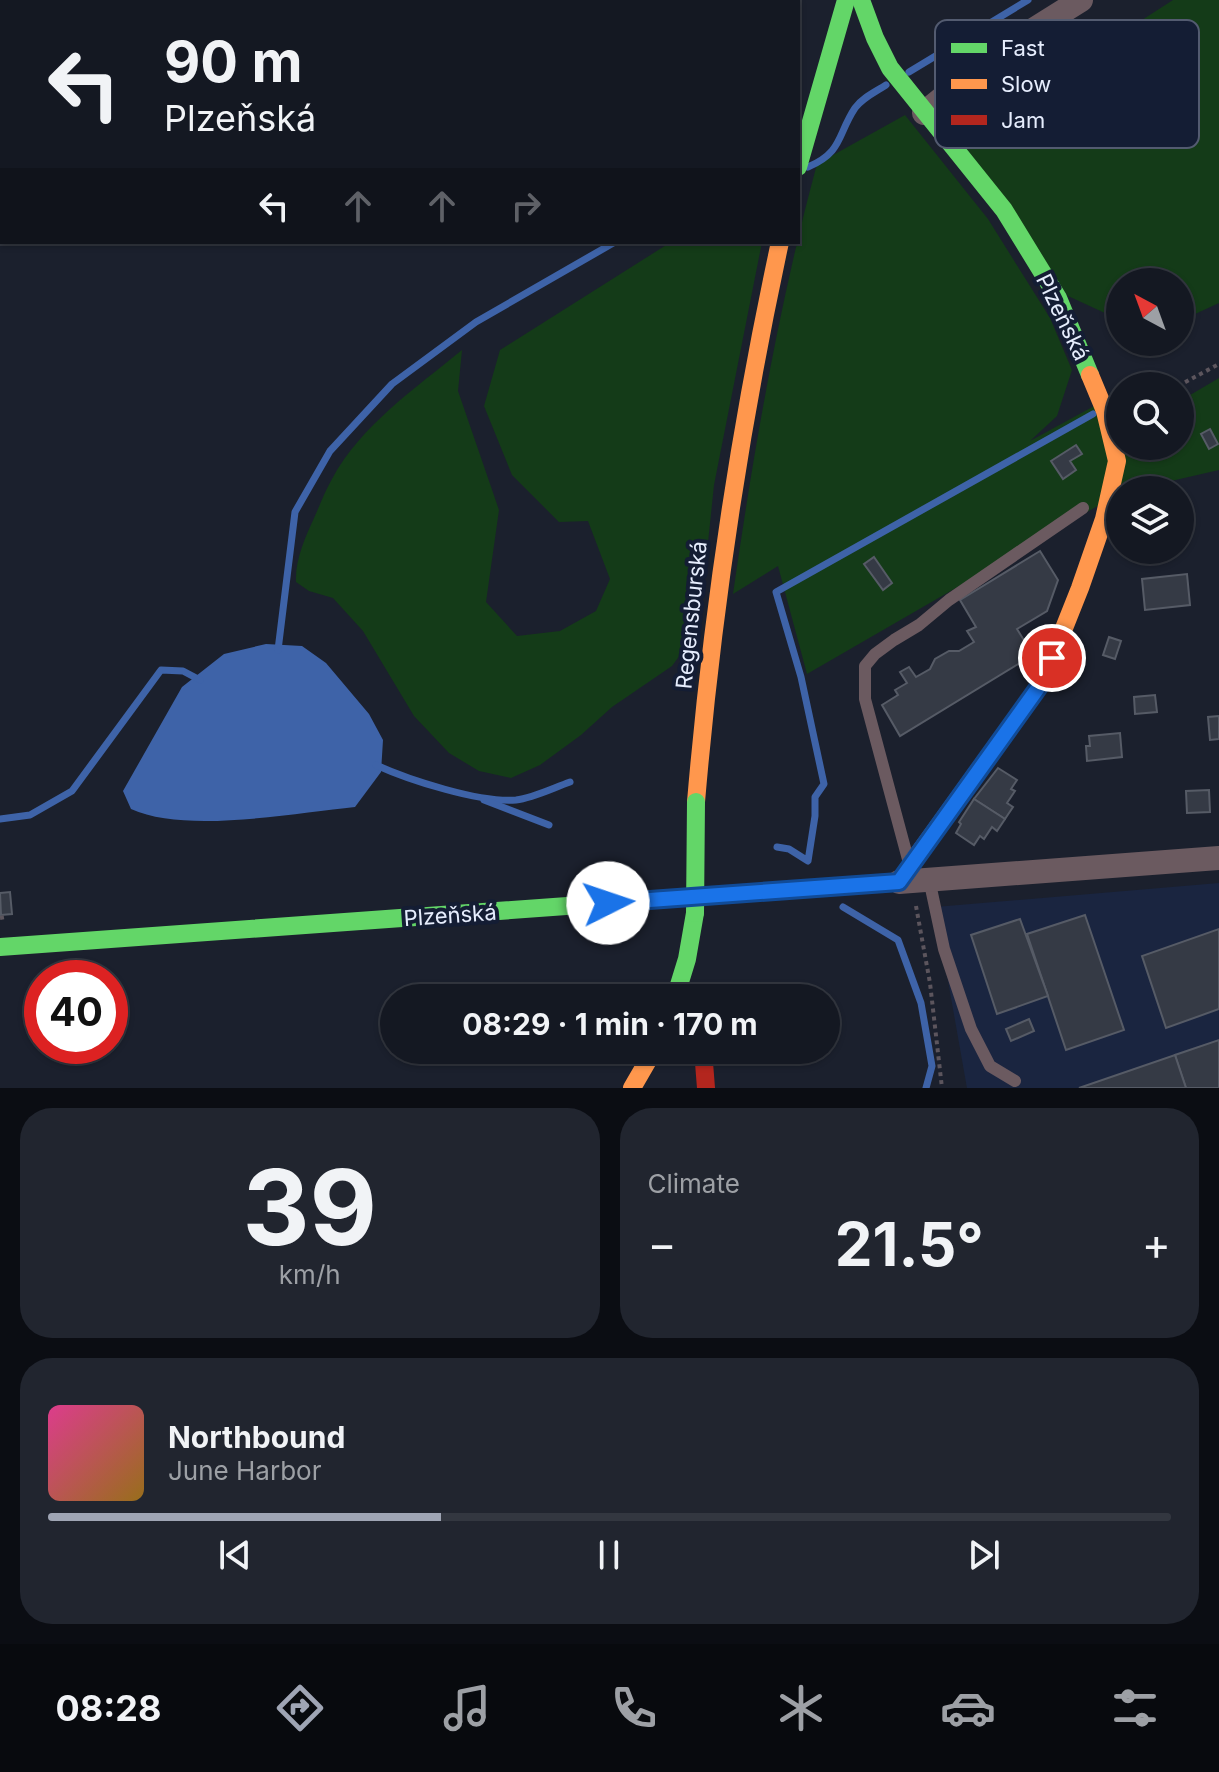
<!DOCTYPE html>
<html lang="en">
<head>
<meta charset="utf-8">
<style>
  body { margin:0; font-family:Inter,sans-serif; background:#21252f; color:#f1f3f6; height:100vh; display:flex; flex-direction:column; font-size:30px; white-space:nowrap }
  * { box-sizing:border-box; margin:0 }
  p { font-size:26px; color:#9da0a5 }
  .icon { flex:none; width:44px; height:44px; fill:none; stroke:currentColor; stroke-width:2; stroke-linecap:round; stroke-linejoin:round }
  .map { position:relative; height:1088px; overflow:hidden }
  .panel { display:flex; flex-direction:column; gap:20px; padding:20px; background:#0b0d13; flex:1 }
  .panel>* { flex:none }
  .top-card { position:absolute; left:0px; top:0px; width:800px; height:244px; box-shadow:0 2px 6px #0004,0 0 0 2px #333740; background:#141822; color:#f1f3f6; overflow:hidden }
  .needle { width:52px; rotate:319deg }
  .fabs { position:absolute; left:1106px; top:268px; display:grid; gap:16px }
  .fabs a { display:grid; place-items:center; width:88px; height:88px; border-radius:50%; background:#141822; box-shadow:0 2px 6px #0004,0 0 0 2px #333740; font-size:40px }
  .speed { position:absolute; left:24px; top:960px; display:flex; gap:16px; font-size:40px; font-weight:700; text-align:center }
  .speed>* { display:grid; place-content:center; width:104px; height:104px; border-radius:50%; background:#141822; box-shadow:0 2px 6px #0004,0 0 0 2px #333740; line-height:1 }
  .speed .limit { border:12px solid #d22; background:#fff; color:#111 }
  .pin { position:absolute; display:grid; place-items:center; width:68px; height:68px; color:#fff; margin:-34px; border:4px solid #fff; border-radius:50%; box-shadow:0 2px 8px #0007 }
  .me { position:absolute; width:88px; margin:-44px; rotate:86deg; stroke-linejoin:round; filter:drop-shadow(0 0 6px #0008) }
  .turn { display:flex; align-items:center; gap:28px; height:168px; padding:0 32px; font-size:36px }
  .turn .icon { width:104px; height:104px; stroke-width:2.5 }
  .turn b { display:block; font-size:56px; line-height:68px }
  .lanes { display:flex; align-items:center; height:76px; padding:0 32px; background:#0003; justify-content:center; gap:40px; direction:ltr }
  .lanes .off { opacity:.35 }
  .big { font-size:60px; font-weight:700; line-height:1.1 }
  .panel .tile { flex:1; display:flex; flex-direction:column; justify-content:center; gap:12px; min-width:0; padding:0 28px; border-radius:32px; background:#21252f }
  .panel .dial { align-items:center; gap:0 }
  .dial b { font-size:104px; line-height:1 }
  .song { display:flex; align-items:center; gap:24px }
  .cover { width:96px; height:96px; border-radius:12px; background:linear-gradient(135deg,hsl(330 70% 55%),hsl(40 70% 35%)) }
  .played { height:8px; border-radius:4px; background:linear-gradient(90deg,#9fa5b4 35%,#333740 35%) }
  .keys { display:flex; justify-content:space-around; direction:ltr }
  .heat { display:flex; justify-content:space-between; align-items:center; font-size:44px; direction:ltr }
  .panel .tiles { flex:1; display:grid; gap:20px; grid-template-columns:1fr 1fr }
  .tile:last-child { grid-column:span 2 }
  .trip { position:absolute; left:380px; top:984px; width:460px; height:80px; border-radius:40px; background:#141822; box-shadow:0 2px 6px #0004,0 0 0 2px #333740; font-weight:700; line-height:80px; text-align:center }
  .tab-bar { display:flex; height:128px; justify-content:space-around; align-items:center; background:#080a0e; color:#9da0a5 }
  .tab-bar .icon { width:56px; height:56px }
  .tab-bar .selected { color:#9fa5b4 }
  .tab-bar b { font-size:36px; color:#f1f3f6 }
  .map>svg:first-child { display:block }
  .built { fill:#1a2540 }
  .green { fill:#143b18 }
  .water { fill:#3e63a8 }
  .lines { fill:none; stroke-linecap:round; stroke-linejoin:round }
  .stream { stroke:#3e63a8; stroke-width:7 }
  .building { fill:#353a45; stroke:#565b66; stroke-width:2 }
  .path { stroke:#5c555d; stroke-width:4; stroke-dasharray:4 4; stroke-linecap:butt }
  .lane { stroke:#6b5a60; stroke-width:12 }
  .street { stroke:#6b5a60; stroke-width:24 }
  .fast { stroke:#63d668; stroke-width:18 }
  .slow { stroke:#ff974d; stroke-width:18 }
  .jam { stroke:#b3261e; stroke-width:18 }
  .fast-bridge { stroke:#63d668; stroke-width:18 }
  .route-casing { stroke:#114b97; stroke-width:20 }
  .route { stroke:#1a73e8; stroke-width:14 }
  .labels { text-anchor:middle; stroke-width:8; stroke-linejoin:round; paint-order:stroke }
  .street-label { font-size:22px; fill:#e6edfd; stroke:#141d34 }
  .key { fill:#141d34; stroke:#535b70; stroke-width:2 }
  .key-label { font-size:22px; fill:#e6edfd }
</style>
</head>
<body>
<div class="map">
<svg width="1219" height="1088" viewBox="0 0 1219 1088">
  <rect width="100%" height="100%" fill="#1b202d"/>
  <polygon class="built" points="1219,883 1219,1088 967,1088 935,907"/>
  <g class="green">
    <polygon points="1173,0 1219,0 1219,303 1180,321 1180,282 1120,282 1120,320 1068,296 959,138"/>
    <path d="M 905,115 L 988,219 L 1050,318 L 1072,370 L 1057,416 L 1030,441 L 1096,405 L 1120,446 L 1180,446 L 1180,401 L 1219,378 L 1219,470 L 1132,490 L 1120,490 L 1120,493 L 807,674 L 778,566 L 733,594 C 754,448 779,304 817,164 Z"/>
    <path d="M 671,242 L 762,242 L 714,485 L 699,629 L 672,666 L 612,707 L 581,735 L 540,765 L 511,778 L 479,771 L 449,753 L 414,716 L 363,631 L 333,598 L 309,591 L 296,582 C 295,560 305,538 314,518 C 320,505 325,491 332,479 C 361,425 416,388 462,350 L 458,391 L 499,510 L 486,602 L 517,636 L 560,631 L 596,611 L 610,579 L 588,521 L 559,522 L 512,475 L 484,406 L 500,350 Z"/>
  </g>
  <path class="water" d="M 266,644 L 302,646 L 326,663 L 369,714 L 383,740 L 381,772 L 355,807 C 294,813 185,834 131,809 L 123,791 L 182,687 L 224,654 Z"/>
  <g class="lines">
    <g class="stream">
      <polyline points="909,72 1028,0"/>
      <path d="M 808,167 C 843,152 837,135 855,108 C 862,98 875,92 886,85"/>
      <polyline points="278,650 295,512 330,451 392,384 476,322 615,242"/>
      <path d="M 376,765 C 409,780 480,803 516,800 C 533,798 553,788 570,782"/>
      <polyline points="484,800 549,825"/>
      <polyline points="0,819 30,815 72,791 161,670 183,671 200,680"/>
      <polyline points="777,847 789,849 808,861 815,816 815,797 824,784 801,677 776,592 1093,414"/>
      <polyline points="843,907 898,940 921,1003 932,1066 926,1088"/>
    </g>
  </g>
  <g class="building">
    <polygon points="1210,429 1218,444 1209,449 1201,434"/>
    <polygon points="1076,445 1082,454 1070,461 1076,470 1063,479 1051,461"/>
    <polygon points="1040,551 1058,580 1047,611 1017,629 1033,655 900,736 882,705 898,695 895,690 907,683 900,672 909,667 916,677 930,669 935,659 949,651 959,651 974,642 967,631 976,627 960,600"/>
    <polygon points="874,557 892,583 883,590 864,564"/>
    <polygon points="1187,574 1190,605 1145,610 1142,579"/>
    <polygon points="1109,637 1121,641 1115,659 1103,655"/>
    <polygon points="1155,695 1157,712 1135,714 1134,697"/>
    <polygon points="1219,716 1219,739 1210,740 1208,717"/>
    <polygon points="1120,733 1122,757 1087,761 1086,746 1090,746 1089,736"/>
    <polygon points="998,768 1017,780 1011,789 1015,791 1007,803 1013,807 1005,819 974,799"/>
    <polygon points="1209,790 1210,812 1187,813 1186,791"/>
    <polygon points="974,799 1005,819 997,831 992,827 984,839 980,836 974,845 956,833 961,824 959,822"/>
    <polygon points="10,892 12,914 1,915 0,893"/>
    <polygon points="1085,915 1124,1030 1066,1050 1027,934"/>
    <polygon points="1020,919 1048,996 997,1014 971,935"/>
    <polygon points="1219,929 1219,1009 1166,1028 1142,956"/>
    <polygon points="1029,1019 1034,1031 1011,1041 1006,1029"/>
    <polygon points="1219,1040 1219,1088 1186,1088 1175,1055"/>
    <polygon points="1175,1055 1186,1088 1079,1088"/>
  </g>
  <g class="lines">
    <g class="path">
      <polyline points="1178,386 1219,364"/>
      <polyline points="916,906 930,983 942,1088"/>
      <polyline points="0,918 6,917"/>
    </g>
    <g class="lane">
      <polyline points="909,863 865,699 865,666 875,654 894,640 919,625 949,600 1083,508"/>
      <polyline points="929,879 944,949 971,1029 990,1066 1015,1081"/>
    </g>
    <g class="street">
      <polyline points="924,113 1004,48 1081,0"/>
      <polyline points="899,882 1219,858"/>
    </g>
    <g class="fast">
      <polyline points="861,0 875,38 890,68 1004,210 1058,298 1090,375"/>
      <polyline points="798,167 846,0"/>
      <polyline points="0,947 899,882 914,860"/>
      <polyline points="675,998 687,959 695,913"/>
    </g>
    <g class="slow">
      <path d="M 696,802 C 712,613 740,427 780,242"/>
      <polyline points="914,860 1043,681 1080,588 1104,519 1117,461 1105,411 1090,375"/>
      <polyline points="632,1088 654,1050"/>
    </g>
    <polyline class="jam" points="703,1050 706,1088"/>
    <polyline class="fast-bridge" points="695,913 696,802"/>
  </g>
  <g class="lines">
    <defs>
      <polyline id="route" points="608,903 899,882 1043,681 1052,658"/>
    </defs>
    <use href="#route" class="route-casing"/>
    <use href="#route" class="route"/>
  </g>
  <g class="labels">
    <g class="street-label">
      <text transform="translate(1063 317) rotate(64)" y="8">Plzeňská</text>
      <text transform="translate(691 615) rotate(-84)" y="8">Regensburská</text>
      <text transform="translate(450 915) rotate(-4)" y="8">Plzeňská</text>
    </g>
  </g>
  <rect x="935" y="20" width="264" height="128" rx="12" class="key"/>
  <rect x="951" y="43" width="36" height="10" fill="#63d668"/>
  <rect x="951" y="79" width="36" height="10" fill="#ff974d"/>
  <rect x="951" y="115" width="36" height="10" fill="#b3261e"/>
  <g class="key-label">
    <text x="1001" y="56">Fast</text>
    <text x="1001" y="92">Slow</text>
    <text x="1001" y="128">Jam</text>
  </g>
</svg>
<div class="fabs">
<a><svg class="needle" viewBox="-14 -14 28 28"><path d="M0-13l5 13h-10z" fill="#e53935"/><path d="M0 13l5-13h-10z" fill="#9da0a5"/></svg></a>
<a><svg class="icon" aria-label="search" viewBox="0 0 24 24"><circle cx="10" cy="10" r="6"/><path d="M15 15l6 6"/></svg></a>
<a><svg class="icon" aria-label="layers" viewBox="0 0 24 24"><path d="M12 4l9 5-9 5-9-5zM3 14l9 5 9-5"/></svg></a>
</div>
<div class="speed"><div class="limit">40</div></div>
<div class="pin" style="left:1052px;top:658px;background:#d93025"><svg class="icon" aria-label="arrive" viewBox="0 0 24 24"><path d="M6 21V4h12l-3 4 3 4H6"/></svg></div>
<svg class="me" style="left:608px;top:903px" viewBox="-20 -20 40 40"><circle r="19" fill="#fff"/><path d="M0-13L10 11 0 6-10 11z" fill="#1a73e8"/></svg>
<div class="trip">08:29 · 1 min · 170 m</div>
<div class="top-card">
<div class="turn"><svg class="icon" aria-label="left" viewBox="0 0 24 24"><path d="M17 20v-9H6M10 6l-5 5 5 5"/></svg><div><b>90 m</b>Plzeňská</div></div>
<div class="lanes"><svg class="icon" aria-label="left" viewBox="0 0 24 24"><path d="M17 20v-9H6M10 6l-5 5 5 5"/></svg><svg class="icon off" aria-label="ahead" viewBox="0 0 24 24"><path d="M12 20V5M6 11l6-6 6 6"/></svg><svg class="icon off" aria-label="ahead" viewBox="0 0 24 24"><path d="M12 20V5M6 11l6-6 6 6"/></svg><svg class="icon off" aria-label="right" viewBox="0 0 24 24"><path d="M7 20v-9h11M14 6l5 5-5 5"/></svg></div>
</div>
</div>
<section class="panel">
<div class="tiles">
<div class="tile dial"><b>39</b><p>km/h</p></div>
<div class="tile"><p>Climate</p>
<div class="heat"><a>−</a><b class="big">21.5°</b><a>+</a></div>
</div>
<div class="tile">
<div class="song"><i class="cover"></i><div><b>Northbound</b><p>June Harbor</p></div></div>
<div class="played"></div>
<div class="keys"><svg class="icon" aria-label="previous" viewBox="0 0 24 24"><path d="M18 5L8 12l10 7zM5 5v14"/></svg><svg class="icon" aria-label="pause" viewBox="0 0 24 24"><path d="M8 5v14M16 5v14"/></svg><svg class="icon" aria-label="next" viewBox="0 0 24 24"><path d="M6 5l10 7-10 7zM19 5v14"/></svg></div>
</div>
</div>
</section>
<nav class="tab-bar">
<b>08:28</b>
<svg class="icon selected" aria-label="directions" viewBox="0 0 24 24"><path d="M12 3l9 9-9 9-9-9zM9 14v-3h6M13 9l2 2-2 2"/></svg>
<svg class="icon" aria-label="music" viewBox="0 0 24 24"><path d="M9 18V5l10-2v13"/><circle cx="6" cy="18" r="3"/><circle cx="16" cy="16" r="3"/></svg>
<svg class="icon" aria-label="phone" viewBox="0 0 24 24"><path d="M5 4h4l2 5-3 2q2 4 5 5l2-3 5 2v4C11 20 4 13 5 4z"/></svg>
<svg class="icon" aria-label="climate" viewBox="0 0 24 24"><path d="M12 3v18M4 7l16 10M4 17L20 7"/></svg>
<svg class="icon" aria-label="car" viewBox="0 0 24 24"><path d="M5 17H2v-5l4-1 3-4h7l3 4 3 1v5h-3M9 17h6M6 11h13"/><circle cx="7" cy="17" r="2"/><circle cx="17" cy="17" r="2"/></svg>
<svg class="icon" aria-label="filters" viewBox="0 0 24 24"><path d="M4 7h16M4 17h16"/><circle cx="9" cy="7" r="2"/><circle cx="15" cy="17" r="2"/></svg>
</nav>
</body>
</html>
